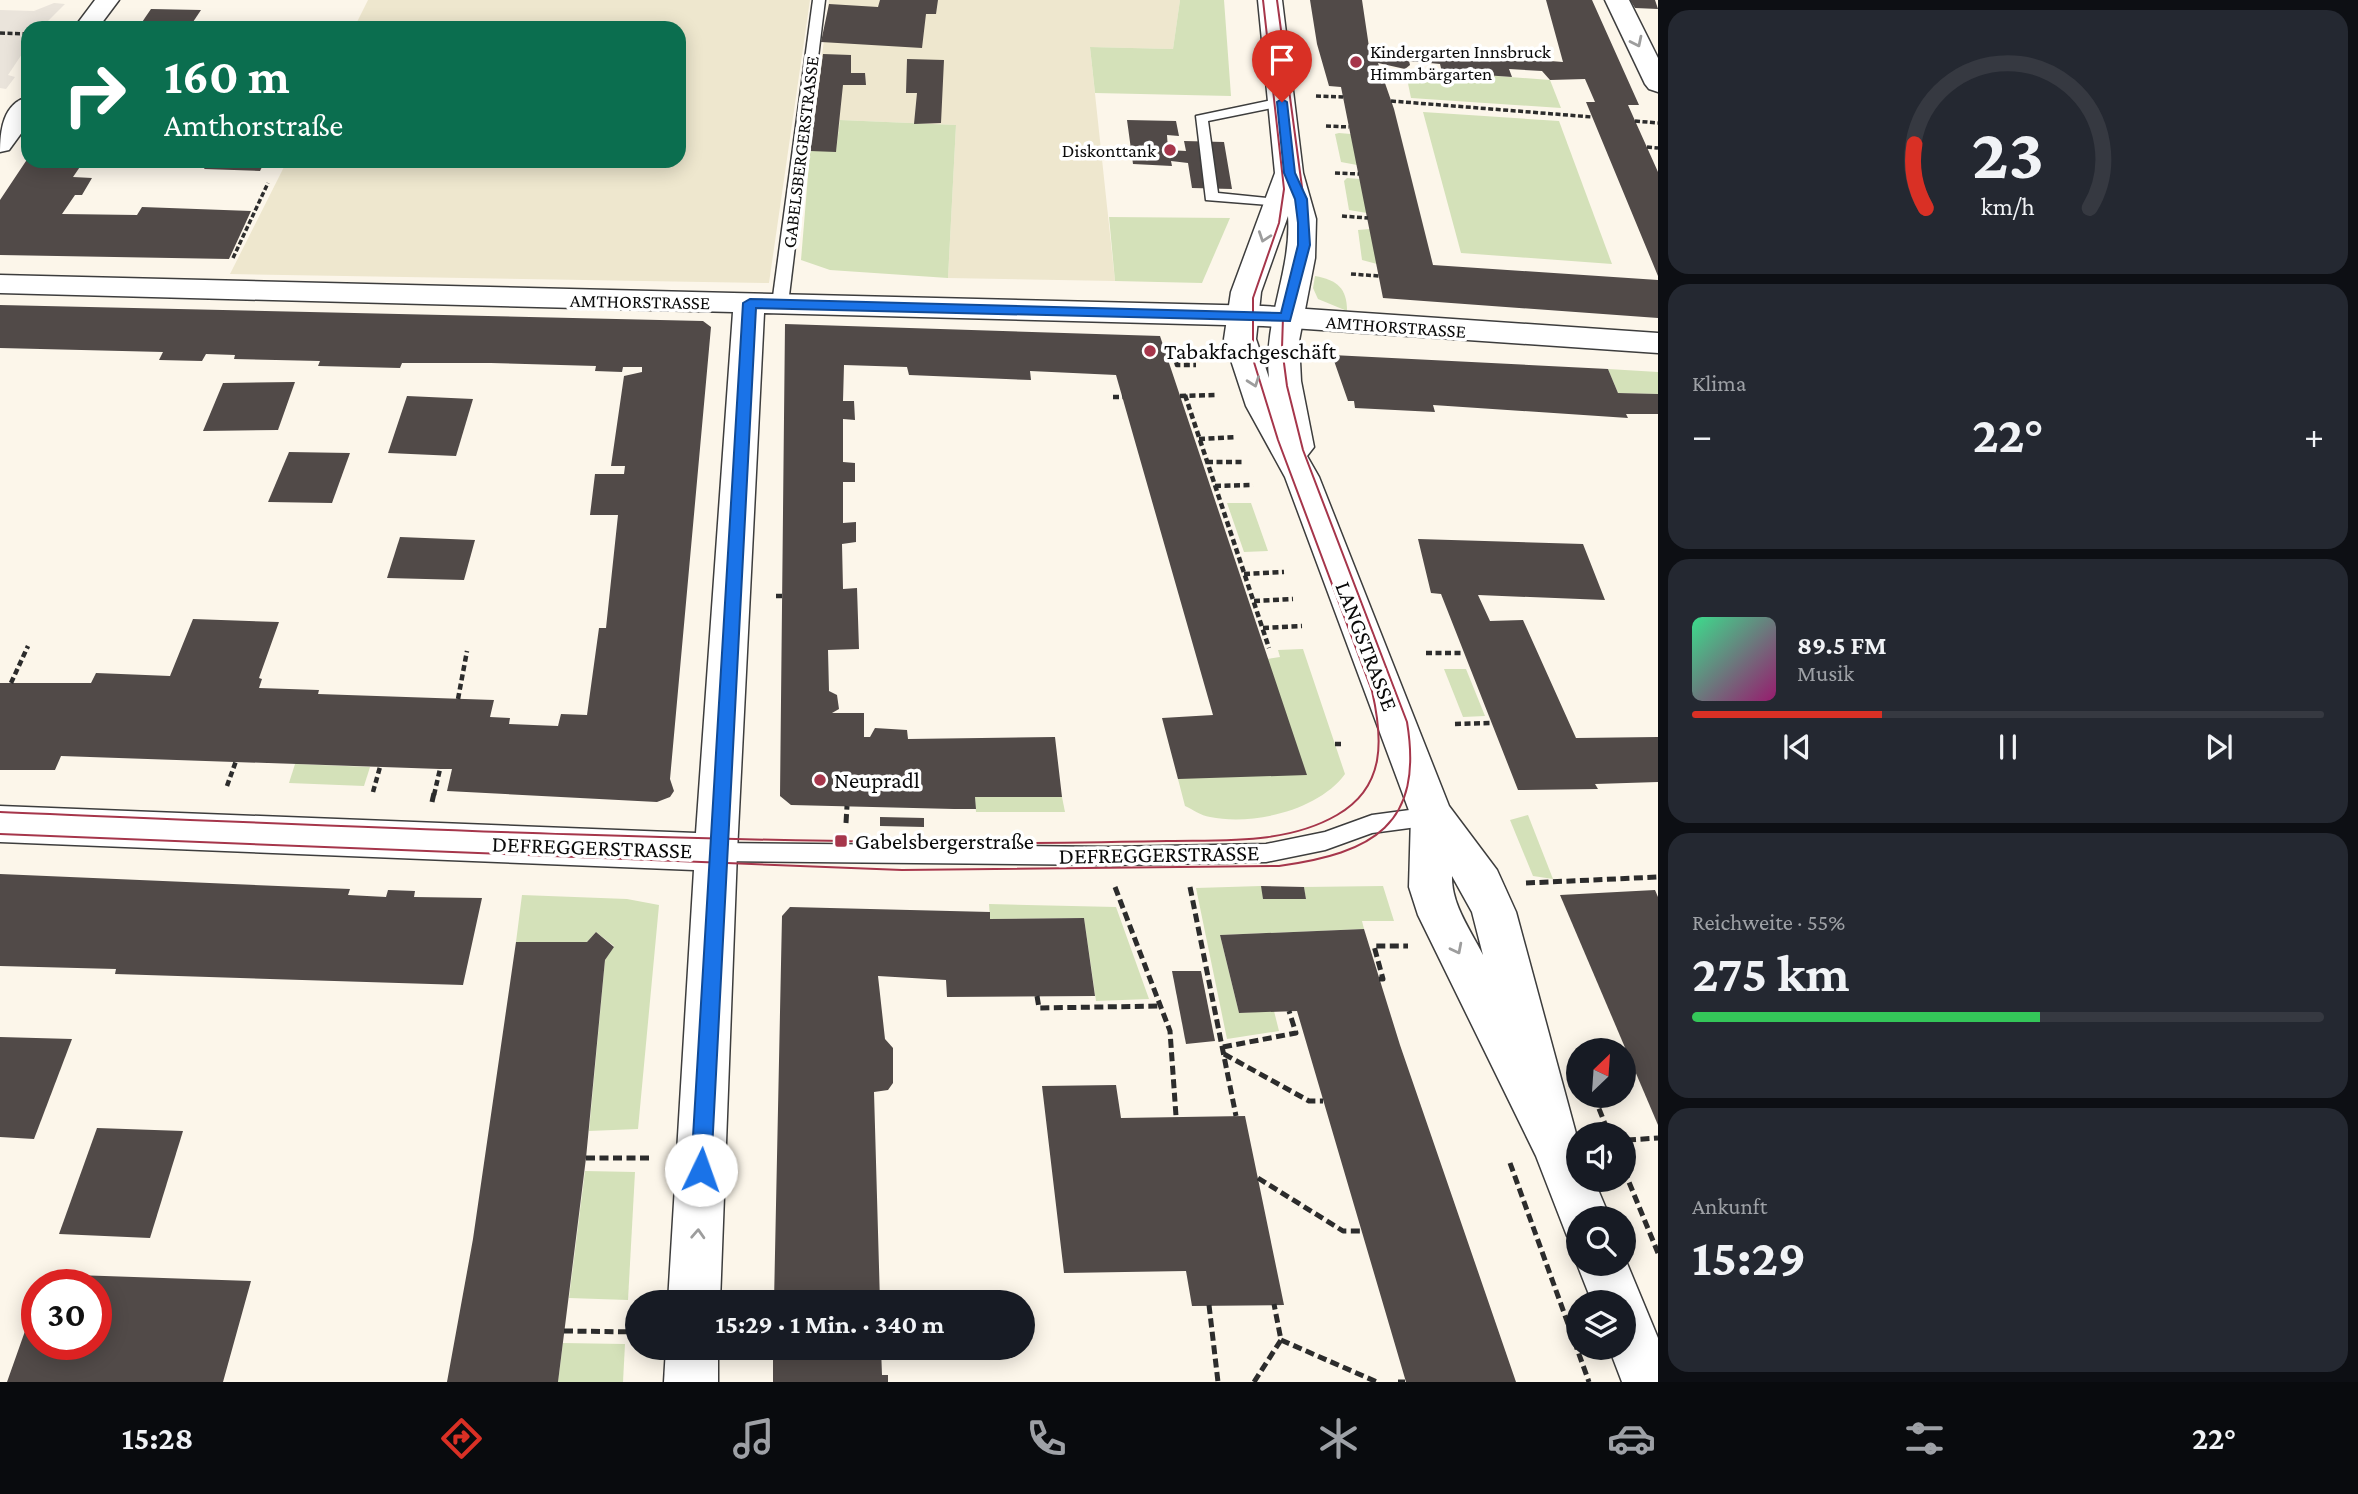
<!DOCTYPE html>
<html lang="de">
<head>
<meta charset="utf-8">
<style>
  body { margin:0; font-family:"Crimson Pro",serif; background:#242831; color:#f1f3f6; height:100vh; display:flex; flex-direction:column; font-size:26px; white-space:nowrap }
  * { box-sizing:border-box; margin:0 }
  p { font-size:23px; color:#9ea1a6 }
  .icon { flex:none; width:38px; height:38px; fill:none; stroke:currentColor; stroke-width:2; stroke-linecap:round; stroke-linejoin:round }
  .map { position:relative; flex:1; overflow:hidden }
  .sheet { display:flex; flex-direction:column; gap:10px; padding:10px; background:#0d0f14; width:700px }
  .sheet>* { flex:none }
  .banner { position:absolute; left:21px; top:21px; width:665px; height:147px; border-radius:21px; box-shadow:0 4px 18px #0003; background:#0b6e4f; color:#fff; overflow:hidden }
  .needle { width:46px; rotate:25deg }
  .buttons { position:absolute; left:1566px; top:1038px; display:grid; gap:14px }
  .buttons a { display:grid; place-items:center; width:70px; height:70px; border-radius:50%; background:#171b24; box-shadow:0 4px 18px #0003; font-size:35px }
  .speed { position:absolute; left:21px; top:1269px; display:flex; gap:14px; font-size:35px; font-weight:700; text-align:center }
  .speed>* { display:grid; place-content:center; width:91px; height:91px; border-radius:50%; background:#171b24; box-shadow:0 4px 18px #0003; line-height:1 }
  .speed .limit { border:10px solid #d22; background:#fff; color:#111 }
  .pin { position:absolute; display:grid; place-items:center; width:60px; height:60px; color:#fff; margin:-72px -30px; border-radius:50% 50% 50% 0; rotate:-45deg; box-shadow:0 0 7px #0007 }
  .pin .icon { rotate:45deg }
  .me { position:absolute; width:77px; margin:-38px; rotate:3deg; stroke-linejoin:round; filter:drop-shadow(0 0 5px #0008) }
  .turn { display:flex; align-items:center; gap:24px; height:147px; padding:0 28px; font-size:32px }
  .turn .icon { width:91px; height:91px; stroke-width:2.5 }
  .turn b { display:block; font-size:49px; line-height:60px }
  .big { font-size:52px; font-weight:700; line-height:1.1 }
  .sheet .widget { flex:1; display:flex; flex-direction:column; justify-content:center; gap:10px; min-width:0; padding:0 24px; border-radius:21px; background:#242831 }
  .sheet .dial { align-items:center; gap:0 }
  .dial svg { height:182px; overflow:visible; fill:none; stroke:#363941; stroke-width:7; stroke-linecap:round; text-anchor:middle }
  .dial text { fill:#f1f3f6; stroke:none }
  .song { display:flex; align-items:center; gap:21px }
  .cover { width:84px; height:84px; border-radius:10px; background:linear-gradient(135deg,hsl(150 70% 55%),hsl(320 70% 35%)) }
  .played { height:7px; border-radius:4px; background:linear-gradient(90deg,#d93025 30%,#363941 30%) }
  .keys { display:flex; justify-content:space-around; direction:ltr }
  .heat { display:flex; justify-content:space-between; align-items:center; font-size:38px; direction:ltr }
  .charge { height:10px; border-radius:5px; background:linear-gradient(90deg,#34c759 55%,#363941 0) }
  .trip { position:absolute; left:625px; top:1290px; width:410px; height:70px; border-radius:35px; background:#171b24; box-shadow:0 4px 18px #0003; font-weight:700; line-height:70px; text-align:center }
  .tabs { display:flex; height:112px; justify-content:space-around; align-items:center; background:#090b0e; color:#9ea1a6 }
  .tabs .icon { width:49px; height:49px }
  .tabs .current { color:#d93025 }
  .tabs b { font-size:32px; color:#f1f3f6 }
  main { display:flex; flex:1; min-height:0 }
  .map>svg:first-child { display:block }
  .farmland { fill:#eee7ce }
  .green { fill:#d4e1b9 }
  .plaza { fill:#eae4db }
  .building { fill:#514a48 }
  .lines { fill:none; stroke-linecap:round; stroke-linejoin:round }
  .service-casing { stroke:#3d3d3d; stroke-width:3 }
  .minor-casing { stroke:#3d3d3d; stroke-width:3 }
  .tertiary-casing { stroke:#3d3d3d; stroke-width:3 }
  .path-far2 { stroke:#2c2c2c; stroke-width:3.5; stroke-dasharray:5 2.5; stroke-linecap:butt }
  .path-far1 { stroke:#2c2c2c; stroke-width:4.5; stroke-dasharray:6 3.5; stroke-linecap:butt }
  .path { stroke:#2c2c2c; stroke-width:5; stroke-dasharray:9 4.5; stroke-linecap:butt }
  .service { fill:#fff; fill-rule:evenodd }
  .minor { fill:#fff; fill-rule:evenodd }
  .tertiary { fill:#fff; fill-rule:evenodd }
  .tram { stroke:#a6364b; stroke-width:2 }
  .oneway { stroke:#9d9d9d }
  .route { fill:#1a73e8; stroke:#114b97; stroke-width:2 }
  .poi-dot { fill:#a6364b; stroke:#fff; stroke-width:2.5 }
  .labels { text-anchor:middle; stroke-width:7; stroke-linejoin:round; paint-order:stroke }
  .far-poi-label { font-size:19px; fill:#0a0a0a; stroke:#fff; text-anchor:start }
  .far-street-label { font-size:19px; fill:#0a0a0a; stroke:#fff }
  .poi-label { font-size:23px; fill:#0a0a0a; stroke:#fff; text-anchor:start }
  .street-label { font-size:23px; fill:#0a0a0a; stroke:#fff }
</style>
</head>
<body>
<main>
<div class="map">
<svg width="1658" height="1382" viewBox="0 0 1658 1382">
  <rect width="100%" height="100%" fill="#fcf6ea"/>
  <g class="farmland">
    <polygon points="368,0 810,0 769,283 230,274 287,161 679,161 679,28 354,28"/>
    <polygon points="829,0 1180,0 1173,49 1090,47 1115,281 948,278 956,125 840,120 836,152 810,151"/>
  </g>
  <g class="green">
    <polygon points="1180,0 1224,0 1231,96 1095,93 1090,47 1173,49"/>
    <polygon points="1405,69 1550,80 1561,108 1411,98"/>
    <polygon points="1423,112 1559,121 1612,264 1461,253"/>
    <polygon points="840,120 956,125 948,278 830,270 801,260 810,151 836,151"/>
    <polygon points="1339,133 1351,134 1357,165 1341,162 1335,134"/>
    <polygon points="1347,178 1360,179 1367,213 1349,210 1344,181"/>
    <polygon points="1109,217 1230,218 1202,283 1115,281"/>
    <polygon points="1370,229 1377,264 1362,260 1358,230"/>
    <path d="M 1315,276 C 1337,280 1347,288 1347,311 L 1318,299 L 1313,288 Z"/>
    <polygon points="1608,369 1658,372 1658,394 1618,393"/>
    <polygon points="1227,503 1251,503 1268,551 1244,552"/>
    <path d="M 1303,649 L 1345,774 C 1319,810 1253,826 1210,817 C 1201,816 1192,809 1185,806 L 1178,779 L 1267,659 L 1280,657 L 1278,650 Z"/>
    <polygon points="1444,669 1466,669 1485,716 1463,717"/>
    <polygon points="295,764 370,767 364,786 289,783"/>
    <polygon points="975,797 1062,797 1065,812 976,812"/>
    <polygon points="1528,815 1553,879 1533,876 1510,820"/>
    <polygon points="1261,886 1264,898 1306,899 1304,887 1383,886 1394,921 1362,921 1364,929 1220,935 1239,1013 1274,1011 1279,1031 1227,1039 1196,888"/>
    <polygon points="522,895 627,899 659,905 638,1129 589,1131 605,960 614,946 596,932 587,942 516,942"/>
    <polygon points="989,904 1116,907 1149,999 1096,1001 1084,918 990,919"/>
    <polygon points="585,1171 635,1172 628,1300 569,1298"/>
    <polygon points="563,1343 625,1344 623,1382 558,1382"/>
  </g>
  <polygon class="plaza" points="54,3 65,4 41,28 28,28 28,45 8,75 15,77 6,89 0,88 0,10 34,11"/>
  <g class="building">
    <polygon points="880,0 938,0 936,14 926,14 922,48 821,42 829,4 878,7"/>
    <polygon points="1310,0 1362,0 1369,47 1563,62 1546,0 1592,0 1639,105 1628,105 1658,172 1658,276 1586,102 1595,102 1585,79 1550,80 1542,71 1509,69 1512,77 1442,72 1440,64 1409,61 1410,65 1405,69 1378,63 1394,109 1433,265 1658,280 1658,318 1383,298 1341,87 1329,86 1317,44"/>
    <polygon points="1630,0 1655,0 1658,9 1635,8"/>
    <polygon points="151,9 201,10 189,28 138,28"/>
    <polygon points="823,54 851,55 851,73 865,73 866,85 843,85 836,152 810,151"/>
    <polygon points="907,59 944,60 941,123 914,124 917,93 906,93"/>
    <polygon points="1127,120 1176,121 1179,136 1167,135 1168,150 1186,151 1184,141 1224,142 1232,189 1192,188 1188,163 1171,161 1172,166 1133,164"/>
    <polygon points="28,158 28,161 84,161 73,177 92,178 82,195 75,195 62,214 137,215 142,207 251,211 229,259 0,255 0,200"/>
    <polygon points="209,161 265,161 260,171 204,169"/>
    <polygon points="0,305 703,321 711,327 670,779 674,791 670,797 657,802 447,791 452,769 440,769 61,756 55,770 0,770 0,683 91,683 96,673 170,676 193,619 279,622 259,678 262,679 259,688 319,690 318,694 494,700 490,717 510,718 509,724 558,726 561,714 587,715 599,628 606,628 618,515 590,515 595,474 624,474 625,466 611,466 624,376 642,372 642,367 623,367 622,372 595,371 596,366 491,363 402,363 400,368 318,366 320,361 234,359 235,355 206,354 202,361 159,360 163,352 0,348"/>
    <polygon points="785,324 1160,336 1307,775 1178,779 1162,718 1213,715 1116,375 1030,371 1031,380 909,375 907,367 844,365 843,401 854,401 855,420 843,419 843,462 855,463 855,482 843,482 843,523 856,522 856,542 842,544 843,589 857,588 859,649 828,650 829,691 837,695 839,709 832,713 864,713 864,737 870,737 875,728 907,730 908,739 1055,737 1062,797 975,797 976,809 954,809 791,805 780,796"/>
    <polygon points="1332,355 1608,369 1618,393 1658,394 1658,414 1626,414 1628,418 1433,405 1435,412 1355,408 1354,401 1348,401"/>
    <polygon points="295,382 278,430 203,431 223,383"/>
    <polygon points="407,396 473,399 456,456 388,453"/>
    <polygon points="289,452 350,453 332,503 268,502"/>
    <polygon points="400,537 475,540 464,580 387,578"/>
    <polygon points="1418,539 1583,544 1605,600 1478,595 1490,621 1523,620 1576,738 1658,737 1658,782 1595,784 1598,789 1518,790 1441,594 1431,593"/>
    <polygon points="880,817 924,818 924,827 880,826"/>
    <polygon points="0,874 350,889 348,895 386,897 388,890 415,891 414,897 482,898 463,985 115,974 116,969 0,966"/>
    <polygon points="1261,886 1304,887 1306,899 1263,899"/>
    <polygon points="1655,890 1658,897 1658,1125 1560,895"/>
    <polygon points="790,907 990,912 990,919 1084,918 1095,996 947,997 946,980 878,976 885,1039 893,1048 893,1083 888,1090 874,1092 880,1302 774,1302 782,916"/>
    <polygon points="1364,929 1400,1045 1516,1382 1406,1382 1297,1011 1239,1013 1220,935"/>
    <polygon points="596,932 614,947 605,960 586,1158 558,1382 447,1382 473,1239 516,942 587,942"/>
    <polygon points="1172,971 1201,971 1215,1041 1186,1044"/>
    <polygon points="0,1037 72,1039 34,1139 0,1137"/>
    <polygon points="1116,1085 1121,1118 1245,1116 1284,1305 1192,1306 1186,1271 1064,1273 1042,1086"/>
    <polygon points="97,1128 183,1131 150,1238 59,1234"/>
    <polygon points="46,1274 251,1281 223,1382 7,1382 36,1300 37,1344 96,1344 96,1284 42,1284"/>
    <polygon points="773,1348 881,1348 882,1375 888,1375 888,1382 773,1382"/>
  </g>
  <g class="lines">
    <defs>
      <g id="service">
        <polygon points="813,0 825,0 788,304 780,309 772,304"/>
        <polygon points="1282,98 1288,102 1287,105 1208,121 1218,193 1278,199 1283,200 1283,206 1206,200 1196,116"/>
        <polygon points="1432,807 1439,810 1442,816 1439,822 1432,825 1372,833 1325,850 1266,862 1110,865 716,861 709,859 706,852 709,845 716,843 1110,847 1266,844 1325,832 1372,815"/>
      </g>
      <g id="minor">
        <polygon points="95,0 119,0 98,28 74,28"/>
        <polygon points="1605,0 1629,0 1658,58 1658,92 1649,89 1645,84"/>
        <path d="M 28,97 L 28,124 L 9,150 L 0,152 C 0,131 3,103 28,97 Z"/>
        <polygon points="0,275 1263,306 1658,333 1658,353 1263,326 764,313 737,852 720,1302 668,1302 694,870 0,842 0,806 696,833 733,312 0,293"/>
        <polygon points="666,1348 718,1348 718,1382 664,1382"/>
      </g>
      <g id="tertiary">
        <path d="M 1258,0 L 1282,0 L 1303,173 L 1316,219 L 1315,258 L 1299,341 L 1301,381 L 1314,447 L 1307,456 L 1319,477 L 1449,806 L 1497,870 L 1516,912 L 1578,1141 L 1578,1180 L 1594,1180 L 1610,1218 L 1578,1218 L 1578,1240 L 1567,1236 L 1536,1156 L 1418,915 L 1409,887 L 1411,816 L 1285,477 L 1246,406 L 1224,339 L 1231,292 L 1275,173 ZM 1288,216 C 1292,271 1263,320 1269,378 L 1256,339 L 1261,292 ZM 1452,876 L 1472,912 L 1483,955 C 1471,931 1451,904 1452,876 Z"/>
        <polygon points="1624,1256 1658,1338 1658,1382 1622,1382 1609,1348 1624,1348 1624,1302 1592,1302 1577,1264 1578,1260 1578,1264 1624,1264"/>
      </g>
    </defs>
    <use href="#service" class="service-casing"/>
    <use href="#minor" class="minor-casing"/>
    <use href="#tertiary" class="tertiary-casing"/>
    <g class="path-far2">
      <polyline points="0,33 28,34"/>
      <polyline points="1316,96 1343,97"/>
      <polyline points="1391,101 1592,117"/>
      <polyline points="1635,121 1658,123"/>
      <polyline points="1326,126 1349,127"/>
      <polyline points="1647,147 1658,148"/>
      <polyline points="1335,173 1359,174"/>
      <polyline points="1342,216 1368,218"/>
      <polyline points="233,258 268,183"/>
      <polyline points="1351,274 1379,276"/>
    </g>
    <g class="path-far1">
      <polyline points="1165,351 1173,352 1177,365 1196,365"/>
      <polyline points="1179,355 1194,356"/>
      <polyline points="1185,395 1269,648"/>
      <polyline points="1180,396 1218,395"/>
      <polyline points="1113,397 1123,397"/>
      <polyline points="1199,439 1236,437"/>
      <polyline points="1207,462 1245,462"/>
      <polyline points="1215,486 1253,485"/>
      <polyline points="1244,574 1284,572"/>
      <polyline points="776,596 782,596"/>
      <polyline points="1254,601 1293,599"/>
      <polyline points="1263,628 1302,626"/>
      <polyline points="1426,653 1463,653"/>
      <polyline points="11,683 28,646"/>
      <polyline points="458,699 467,651"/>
      <polyline points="1455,724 1491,723"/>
      <polyline points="1335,744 1344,744"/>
      <polyline points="227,786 236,761"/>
      <polyline points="373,792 380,767"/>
      <polyline points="434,795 440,769"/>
    </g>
    <g class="path">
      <polyline points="432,802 434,793"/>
      <polyline points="846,823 847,806"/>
      <polyline points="1526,883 1658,877"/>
      <polyline points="1115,887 1170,1031 1176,1116"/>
      <polyline points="1190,887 1236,1116"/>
      <polyline points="1379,979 1383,979 1374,946 1408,946"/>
      <polyline points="1037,996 1039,1008 1159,1006"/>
      <polyline points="1223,1047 1296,1033 1289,1011"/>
      <polyline points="1224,1054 1309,1101 1323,1101"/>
      <polyline points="1594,1096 1609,1134"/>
      <polyline points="1627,1140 1658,1138"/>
      <polyline points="586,1158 652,1158"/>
      <polyline points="1510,1163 1589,1382"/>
      <polyline points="1624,1170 1658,1253"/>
      <polyline points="1258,1178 1343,1231 1362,1231"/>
      <polyline points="1209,1305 1218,1382"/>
      <polyline points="564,1331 637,1332"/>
      <polyline points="1281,1340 1377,1382"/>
      <polyline points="1254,1382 1281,1340 1274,1304"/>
      <polyline points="1398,1382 1405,1382"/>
    </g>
    <use href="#service" class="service"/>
    <use href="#minor" class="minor"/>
    <use href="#tertiary" class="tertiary"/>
    <g class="tram">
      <path d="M 0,812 C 340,826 680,842 1021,843 C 1071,843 1120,842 1170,841 C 1226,840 1287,844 1337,815 C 1386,787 1383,739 1372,691 L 1278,440 L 1253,359 L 1253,298 L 1279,223 L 1284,189 L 1263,0"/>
      <path d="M 0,834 L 902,870 L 1279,866 C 1373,853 1424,825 1407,722 L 1303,450 L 1287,386 L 1282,348 L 1283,317 L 1306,217 L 1277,0"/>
    </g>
  </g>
  <defs><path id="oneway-chevron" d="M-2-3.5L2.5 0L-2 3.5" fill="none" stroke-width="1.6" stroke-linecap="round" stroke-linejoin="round" transform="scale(1.75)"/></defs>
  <g class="oneway">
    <use href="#oneway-chevron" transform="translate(1637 42) rotate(64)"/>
    <use href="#oneway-chevron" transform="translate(1264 237) rotate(109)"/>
    <use href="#oneway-chevron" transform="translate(1254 382) rotate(70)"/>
    <use href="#oneway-chevron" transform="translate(1457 949) rotate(63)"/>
    <use href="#oneway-chevron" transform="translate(698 1234) rotate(-87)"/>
  </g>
  <polygon class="route" points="1282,99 1287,102 1295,173 1307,199 1310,245 1290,321 756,308 711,1170 708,1178 701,1180 694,1178 691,1170 743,303 750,299 1281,313 1298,245 1298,223 1295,199 1284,173 1277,102"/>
  <g class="poi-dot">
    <circle cx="1356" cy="62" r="7"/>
    <circle cx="1170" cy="150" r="7"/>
    <circle cx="1150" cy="351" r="7"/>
    <circle cx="820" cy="780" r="7"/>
    <rect x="834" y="834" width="14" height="14" rx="3.5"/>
  </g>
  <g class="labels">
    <g class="far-poi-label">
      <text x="1370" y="58">Kindergarten Innsbruck<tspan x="1370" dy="22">Himmbärgarten</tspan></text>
      <text x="1156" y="157" text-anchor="end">Diskonttank</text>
    </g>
    <g class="far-street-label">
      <text transform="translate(800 152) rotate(-83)" y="7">GABELSBERGERSTRASSE</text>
      <text transform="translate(640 301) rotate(1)" y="7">AMTHORSTRASSE</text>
      <text transform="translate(1396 326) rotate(4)" y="7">AMTHORSTRASSE</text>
    </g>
    <g class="poi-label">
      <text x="1164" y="359">Tabakfachgeschäft</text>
      <text x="834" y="788">Neupradl</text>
      <text x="855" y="849">Gabelsbergerstraße</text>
    </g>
    <g class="street-label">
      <text transform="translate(1367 646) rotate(69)" y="8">LANGSTRASSE</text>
      <text transform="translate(592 847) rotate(2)" y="8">DEFREGGERSTRASSE</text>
      <text transform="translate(1159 854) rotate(-1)" y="8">DEFREGGERSTRASSE</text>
    </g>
  </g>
</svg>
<div class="buttons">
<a><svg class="needle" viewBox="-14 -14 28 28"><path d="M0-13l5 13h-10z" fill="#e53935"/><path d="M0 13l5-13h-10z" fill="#9ea1a6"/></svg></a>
<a><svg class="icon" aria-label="sound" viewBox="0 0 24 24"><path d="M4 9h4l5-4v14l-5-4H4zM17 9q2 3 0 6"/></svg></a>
<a><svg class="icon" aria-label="search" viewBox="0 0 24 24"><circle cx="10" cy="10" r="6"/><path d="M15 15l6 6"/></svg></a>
<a><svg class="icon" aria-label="layers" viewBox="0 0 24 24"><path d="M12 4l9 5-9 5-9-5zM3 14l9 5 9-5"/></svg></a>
</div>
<div class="speed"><div class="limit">30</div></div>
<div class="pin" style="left:1282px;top:102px;background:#d93025"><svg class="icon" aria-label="arrive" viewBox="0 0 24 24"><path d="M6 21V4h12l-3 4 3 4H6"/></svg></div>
<svg class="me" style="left:701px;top:1170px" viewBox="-20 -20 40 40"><circle r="19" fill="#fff"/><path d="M0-13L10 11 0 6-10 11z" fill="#1a73e8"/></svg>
<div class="trip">15:29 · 1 Min. · 340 m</div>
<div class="banner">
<div class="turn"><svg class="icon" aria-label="right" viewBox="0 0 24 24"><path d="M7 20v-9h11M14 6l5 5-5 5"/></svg><div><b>160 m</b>Amthorstraße</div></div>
</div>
</div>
<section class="sheet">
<div class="widget dial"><svg viewBox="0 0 100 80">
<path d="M14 69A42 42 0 1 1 86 69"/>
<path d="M14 69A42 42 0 0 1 9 41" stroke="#d93025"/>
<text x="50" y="56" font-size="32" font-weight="700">23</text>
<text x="50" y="72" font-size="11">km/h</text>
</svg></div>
<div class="widget"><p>Klima</p>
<div class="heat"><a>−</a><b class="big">22°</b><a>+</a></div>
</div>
<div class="widget">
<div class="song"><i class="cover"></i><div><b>89.5 FM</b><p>Musik</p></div></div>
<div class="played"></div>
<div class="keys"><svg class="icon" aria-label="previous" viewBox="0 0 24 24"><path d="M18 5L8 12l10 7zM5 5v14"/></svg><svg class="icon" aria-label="pause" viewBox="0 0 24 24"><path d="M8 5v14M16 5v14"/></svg><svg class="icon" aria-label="next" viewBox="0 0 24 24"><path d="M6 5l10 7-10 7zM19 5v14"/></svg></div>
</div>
<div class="widget"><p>Reichweite · 55%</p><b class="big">275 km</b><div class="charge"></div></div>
<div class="widget"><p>Ankunft</p><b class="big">15:29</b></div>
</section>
</main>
<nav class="tabs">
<b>15:28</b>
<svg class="icon current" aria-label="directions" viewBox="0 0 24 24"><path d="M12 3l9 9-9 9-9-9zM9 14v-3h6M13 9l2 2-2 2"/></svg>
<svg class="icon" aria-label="music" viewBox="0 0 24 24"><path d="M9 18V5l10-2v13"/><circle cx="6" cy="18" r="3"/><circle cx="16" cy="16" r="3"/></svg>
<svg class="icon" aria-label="phone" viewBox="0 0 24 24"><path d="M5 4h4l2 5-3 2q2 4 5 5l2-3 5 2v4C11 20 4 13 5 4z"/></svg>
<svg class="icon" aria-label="climate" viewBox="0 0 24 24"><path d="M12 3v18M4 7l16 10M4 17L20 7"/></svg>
<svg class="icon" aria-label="car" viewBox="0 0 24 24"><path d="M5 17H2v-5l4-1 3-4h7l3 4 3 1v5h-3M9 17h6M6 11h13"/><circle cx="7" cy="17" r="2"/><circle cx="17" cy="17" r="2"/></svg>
<svg class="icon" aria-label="filters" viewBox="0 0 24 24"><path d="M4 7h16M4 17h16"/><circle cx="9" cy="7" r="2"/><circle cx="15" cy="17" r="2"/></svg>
<b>22°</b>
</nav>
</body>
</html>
